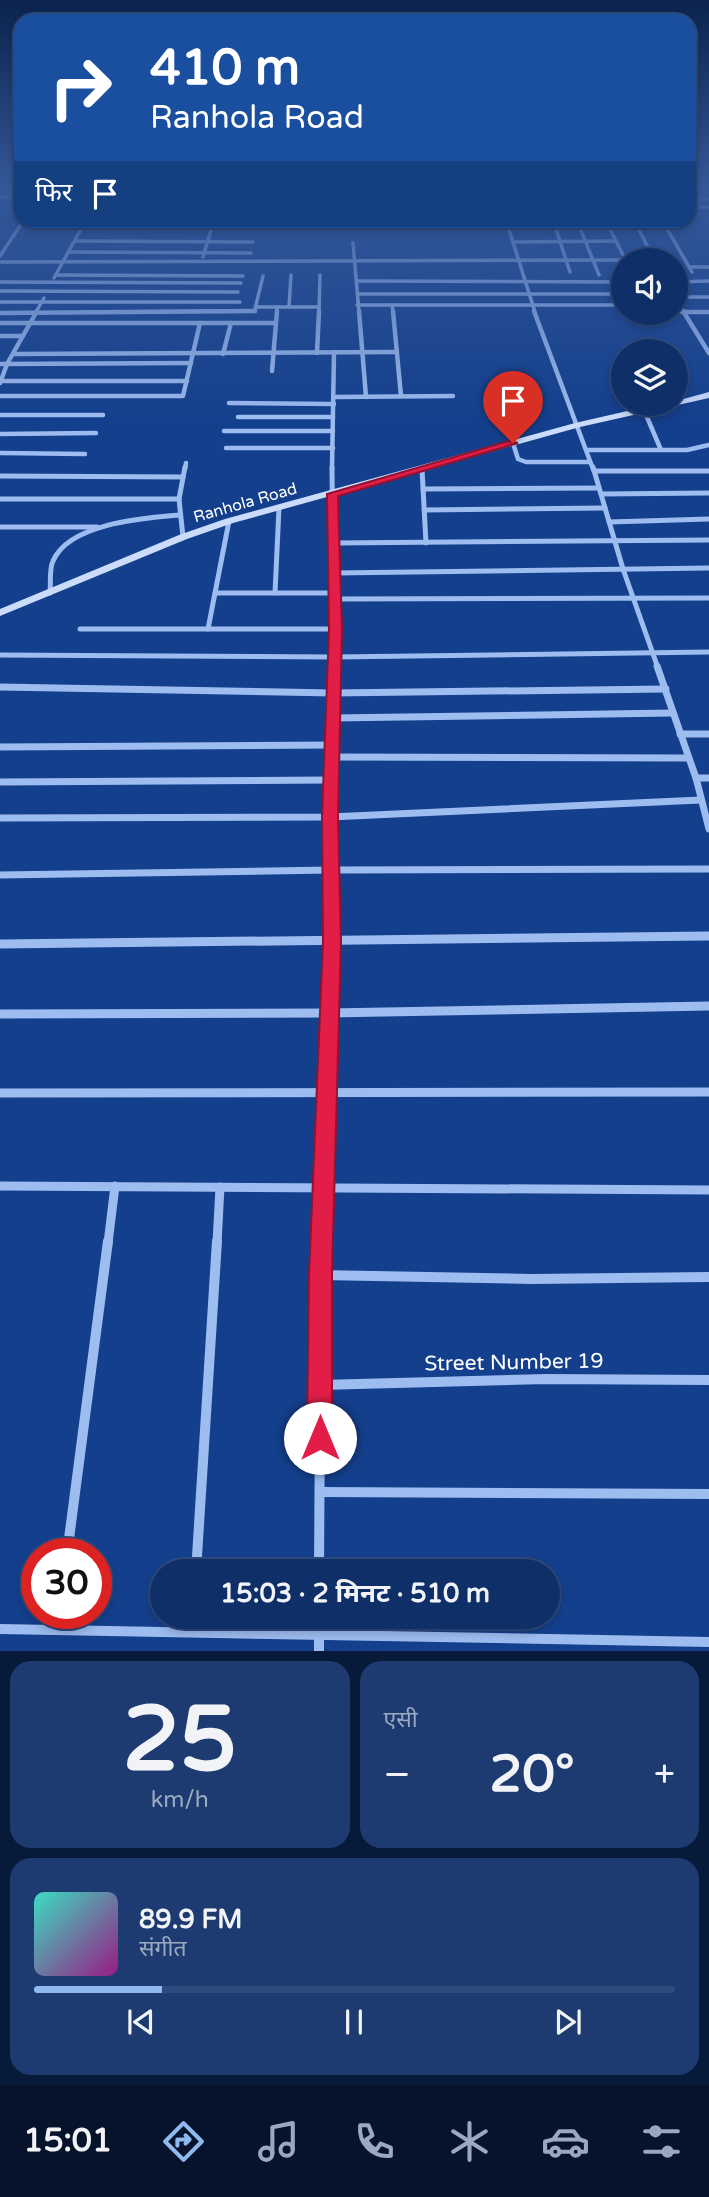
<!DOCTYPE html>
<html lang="hi">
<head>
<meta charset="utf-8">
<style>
  body { margin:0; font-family:"Varela Round","Noto Sans Devanagari",sans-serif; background:#1d3b71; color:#f1f3f6; height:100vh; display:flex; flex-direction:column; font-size:26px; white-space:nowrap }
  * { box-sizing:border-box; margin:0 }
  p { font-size:23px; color:#9ba9c0 }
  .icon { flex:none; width:38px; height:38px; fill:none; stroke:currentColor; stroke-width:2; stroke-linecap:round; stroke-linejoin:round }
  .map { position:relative; height:1651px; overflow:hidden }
  .details { display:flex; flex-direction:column; gap:10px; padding:10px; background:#081a3a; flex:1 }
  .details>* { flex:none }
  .banner { position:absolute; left:14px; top:14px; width:682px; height:214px; border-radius:21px; box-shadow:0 4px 10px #0003,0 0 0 2px #2f4a7d; background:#1a4fa0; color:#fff; overflow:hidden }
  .tools { position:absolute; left:611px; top:248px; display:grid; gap:14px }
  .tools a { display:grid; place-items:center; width:77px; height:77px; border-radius:50%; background:#0f2f69; box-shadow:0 4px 10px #0003,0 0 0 2px #2f4a7d; font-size:35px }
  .speed { position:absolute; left:21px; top:1538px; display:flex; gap:14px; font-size:35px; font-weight:700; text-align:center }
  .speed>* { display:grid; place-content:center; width:91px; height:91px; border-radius:50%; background:#0f2f69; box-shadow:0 4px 10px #0003,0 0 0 2px #2f4a7d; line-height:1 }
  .speed .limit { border:10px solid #d22; background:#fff; color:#111 }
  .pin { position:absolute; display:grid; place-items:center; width:60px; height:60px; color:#fff; margin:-72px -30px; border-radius:50% 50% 50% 0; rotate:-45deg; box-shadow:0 0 7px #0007 }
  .pin .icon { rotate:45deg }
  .me { position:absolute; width:77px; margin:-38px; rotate:0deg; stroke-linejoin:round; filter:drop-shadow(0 0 5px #0008) }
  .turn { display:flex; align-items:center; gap:24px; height:147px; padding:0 21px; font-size:32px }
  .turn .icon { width:91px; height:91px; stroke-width:2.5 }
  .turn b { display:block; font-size:49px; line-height:60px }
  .then { display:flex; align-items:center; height:66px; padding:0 21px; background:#0003; gap:14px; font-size:26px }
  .big { font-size:52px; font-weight:700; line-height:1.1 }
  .details .widget { flex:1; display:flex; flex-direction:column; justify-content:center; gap:10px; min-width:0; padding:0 24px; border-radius:21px; background:#1d3b71 }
  .details .dial { align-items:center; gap:0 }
  .dial b { font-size:91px; line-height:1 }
  .song { display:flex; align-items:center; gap:21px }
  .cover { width:84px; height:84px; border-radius:10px; background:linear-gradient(135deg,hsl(170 70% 55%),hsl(310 70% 35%)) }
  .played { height:7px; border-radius:4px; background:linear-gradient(90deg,#90b9f0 20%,#2f4a7d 20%) }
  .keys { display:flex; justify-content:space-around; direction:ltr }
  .heat { display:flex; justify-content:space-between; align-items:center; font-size:38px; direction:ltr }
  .details .tiles { flex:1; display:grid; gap:10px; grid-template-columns:1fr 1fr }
  .widget:last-child { grid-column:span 2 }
  .trip { position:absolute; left:150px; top:1559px; width:410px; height:70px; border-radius:35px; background:#0f2f69; box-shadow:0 4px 10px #0003,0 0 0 2px #2f4a7d; font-weight:700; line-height:70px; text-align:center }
  .menu { display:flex; height:112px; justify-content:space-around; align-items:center; background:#06132a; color:#9ba9c0 }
  .menu .icon { width:49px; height:49px }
  .menu .current { color:#90b9f0 }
  .menu b { font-size:32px; color:#f1f3f6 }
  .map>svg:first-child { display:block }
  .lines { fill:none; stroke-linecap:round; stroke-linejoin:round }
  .street-far5 { stroke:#9dbcf0; stroke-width:3.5 }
  .street-far4 { stroke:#9dbcf0; stroke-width:4.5 }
  .street-far3 { stroke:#9dbcf0; stroke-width:5 }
  .street-far2 { stroke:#9dbcf0; stroke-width:7 }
  .street-far1 { stroke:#9dbcf0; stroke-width:9 }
  .street { stroke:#9dbcf0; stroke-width:10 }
  .secondary { fill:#cbdcfb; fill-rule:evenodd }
  .route { fill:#e11d48; stroke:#92132f; stroke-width:2 }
  .labels { text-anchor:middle; stroke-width:5; stroke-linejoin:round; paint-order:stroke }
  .far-street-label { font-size:16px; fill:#fff; stroke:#143f8c }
  .near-street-label { font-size:21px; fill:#fff; stroke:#143f8c }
</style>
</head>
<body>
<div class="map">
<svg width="709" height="1651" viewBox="0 0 709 1651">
  <rect width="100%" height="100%" fill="#143f8c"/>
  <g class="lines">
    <g class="street-far5">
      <polyline points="690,190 709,189"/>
      <polyline points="0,197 21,197"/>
      <polyline points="690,199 709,199"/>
      <polyline points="690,207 709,207"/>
      <polyline points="506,220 535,312"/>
      <polyline points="634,220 655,261"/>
      <polyline points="662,220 692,272"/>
      <polyline points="606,221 626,261"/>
      <polyline points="554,223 570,272"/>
      <polyline points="578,223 599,275"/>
      <polyline points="508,225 608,225"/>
      <polyline points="75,241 253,242"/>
      <polyline points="513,242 616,241"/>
      <polyline points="353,243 359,312"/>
      <polyline points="69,252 251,253"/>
      <polyline points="0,256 24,220"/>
      <polyline points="203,257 214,220"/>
      <polyline points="0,262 625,260"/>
      <polyline points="689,267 709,267"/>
      <polyline points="56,275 243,276"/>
      <polyline points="54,278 86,220"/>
      <polyline points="357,281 623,282"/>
      <polyline points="0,282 241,283"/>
      <polyline points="676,282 709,281"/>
      <polyline points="0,291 238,292"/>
      <polyline points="358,294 623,294"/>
      <polyline points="676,297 709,297"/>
      <polyline points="676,299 684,312"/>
      <polyline points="0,302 240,302"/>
      <polyline points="357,305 623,305"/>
      <polyline points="392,305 393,312"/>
      <polyline points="256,307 318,307"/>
      <polyline points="289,307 291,275"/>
      <polyline points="255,309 263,276"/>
      <polyline points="36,312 44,298"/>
      <polyline points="93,312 255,311"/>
      <polyline points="277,312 277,307"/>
      <polyline points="319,312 320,275"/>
      <polyline points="682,312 709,312"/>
    </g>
    <g class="street-far4">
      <polyline points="359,311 366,397"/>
      <polyline points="393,311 401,396"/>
      <polyline points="534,311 593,469"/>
      <polyline points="683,311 709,353"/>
      <polyline points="682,312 709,312"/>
      <polyline points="0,313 255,311"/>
      <polyline points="0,323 275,323"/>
      <polyline points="0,336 23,336"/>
      <polyline points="317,353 319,311"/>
      <polyline points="13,354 396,352"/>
      <polyline points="223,354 231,323"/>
      <polyline points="0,364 191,363"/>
      <polyline points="272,371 277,311"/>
      <polyline points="0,381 187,381"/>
      <polyline points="0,383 7,364 37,311"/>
      <polyline points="0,396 183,396 200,323"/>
      <polyline points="334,397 453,396"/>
      <polyline points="229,403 334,404"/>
      <polyline points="644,410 661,450"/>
      <polyline points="0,415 103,415"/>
      <polyline points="238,417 333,417"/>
      <polyline points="224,431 333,431"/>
      <polyline points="0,434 96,433"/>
      <polyline points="513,443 518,459 526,462 590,462"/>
      <polyline points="226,448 333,448"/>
      <polyline points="586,450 687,450 709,445"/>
      <polyline points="0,453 85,454"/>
      <polyline points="185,469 186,463"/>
      <polyline points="332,469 334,352"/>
    </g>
    <g class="street-far3">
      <polyline points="332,467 334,668"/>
      <polyline points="593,467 623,569 658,668"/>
      <polyline points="422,469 426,543"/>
      <polyline points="594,471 709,471"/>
      <polyline points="0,476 183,477"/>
      <polyline points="423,489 599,488"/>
      <polyline points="601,494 709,493"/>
      <polyline points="0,499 179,499"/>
      <polyline points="424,510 605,508"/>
      <polyline points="609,522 709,519"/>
      <polyline points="0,527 97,527"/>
      <polyline points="183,537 179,499 185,467"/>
      <polyline points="334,543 709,540"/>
      <polyline points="334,573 709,568"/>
      <path d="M 50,593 C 51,583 49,569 53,561 C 69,523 145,518 180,515"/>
      <polyline points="215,593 334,593"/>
      <polyline points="275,593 279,508"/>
      <polyline points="334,599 709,598"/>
      <polyline points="80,629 335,629"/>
      <polyline points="208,629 229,521"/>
      <polyline points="0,655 335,657 709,652"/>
    </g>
    <g class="street-far2">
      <polyline points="657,666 696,778 709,829"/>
      <polyline points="0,687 333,693 666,689"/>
      <polyline points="333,718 673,713"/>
      <polyline points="680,734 709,734"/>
      <polyline points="0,747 334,745"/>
      <polyline points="333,757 688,758"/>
      <polyline points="696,778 709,778"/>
      <polyline points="0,782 332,780"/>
      <polyline points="0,818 330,817 701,800"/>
      <polyline points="0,875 332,870 709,869"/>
      <polyline points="332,921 330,817 334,666"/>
    </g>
    <g class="street-far1">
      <polyline points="0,944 709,936"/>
      <polyline points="0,1014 329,1013 709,1006"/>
      <polyline points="0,1093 709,1092"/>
      <polyline points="0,1186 709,1190"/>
      <polyline points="108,1243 115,1186"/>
      <polyline points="217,1243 220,1187"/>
      <polyline points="321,1243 332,919"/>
    </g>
    <g class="street">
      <polyline points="320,1275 532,1279 709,1277"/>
      <polyline points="320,1385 546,1379 709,1380"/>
      <polyline points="320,1492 709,1494"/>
      <polyline points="67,1554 108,1241"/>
      <polyline points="196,1572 217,1241"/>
      <polyline points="319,1572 321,1241"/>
      <polyline points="319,1617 319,1651"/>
      <polyline points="0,1629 709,1642"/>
      <polyline points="57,1629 59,1614"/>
      <polyline points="192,1632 193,1617"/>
    </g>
    <polygon class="secondary" points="709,392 709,398 580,427 233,523 187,539 0,616 0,609 179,535 225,519 575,423 658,404 676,404 676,401"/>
  </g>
  <linearGradient id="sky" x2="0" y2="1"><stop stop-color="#0b234d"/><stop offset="0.45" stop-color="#345899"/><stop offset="1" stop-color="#345899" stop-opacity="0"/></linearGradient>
  <rect width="709" height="419" fill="url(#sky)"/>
  <polygon class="route" points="509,441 518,443 338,496 342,629 338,817 341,941 332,1275 332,1438 328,1447 320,1451 311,1447 307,1438 309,1275 323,941 322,817 329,629 327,494"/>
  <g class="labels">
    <g class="far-street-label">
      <text transform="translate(245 502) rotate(-16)" y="6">Ranhola Road</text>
    </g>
    <g class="near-street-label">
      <text transform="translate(514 1362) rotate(-1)" y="7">Street Number 19</text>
    </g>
  </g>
</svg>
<div class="tools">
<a><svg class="icon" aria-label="sound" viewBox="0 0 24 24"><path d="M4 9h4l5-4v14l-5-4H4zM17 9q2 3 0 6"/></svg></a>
<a><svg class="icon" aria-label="layers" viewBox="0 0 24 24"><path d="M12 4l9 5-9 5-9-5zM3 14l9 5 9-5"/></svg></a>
</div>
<div class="speed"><div class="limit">30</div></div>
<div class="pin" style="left:513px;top:443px;background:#d93025"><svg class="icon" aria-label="arrive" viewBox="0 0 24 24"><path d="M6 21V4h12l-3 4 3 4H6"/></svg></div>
<svg class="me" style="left:320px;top:1438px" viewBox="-20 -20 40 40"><circle r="19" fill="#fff"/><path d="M0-13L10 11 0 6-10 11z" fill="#e11d48"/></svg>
<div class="trip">15:03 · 2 मिनट · 510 m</div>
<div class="banner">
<div class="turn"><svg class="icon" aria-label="right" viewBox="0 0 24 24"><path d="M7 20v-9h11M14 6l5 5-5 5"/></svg><div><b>410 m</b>Ranhola Road</div></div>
<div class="then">फिर<svg class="icon" aria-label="arrive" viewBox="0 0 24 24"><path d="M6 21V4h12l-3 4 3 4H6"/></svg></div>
</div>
</div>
<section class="details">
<div class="tiles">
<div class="widget dial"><b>25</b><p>km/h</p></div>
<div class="widget"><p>एसी</p>
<div class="heat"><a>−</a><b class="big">20°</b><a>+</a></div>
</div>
<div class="widget">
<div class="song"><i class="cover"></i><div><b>89.9 FM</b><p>संगीत</p></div></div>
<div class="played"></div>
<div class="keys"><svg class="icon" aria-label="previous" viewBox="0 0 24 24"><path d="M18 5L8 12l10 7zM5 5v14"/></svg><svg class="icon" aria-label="pause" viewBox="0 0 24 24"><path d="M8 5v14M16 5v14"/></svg><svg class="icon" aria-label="next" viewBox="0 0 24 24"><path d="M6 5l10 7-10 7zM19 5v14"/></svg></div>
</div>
</div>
</section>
<nav class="menu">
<b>15:01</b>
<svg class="icon current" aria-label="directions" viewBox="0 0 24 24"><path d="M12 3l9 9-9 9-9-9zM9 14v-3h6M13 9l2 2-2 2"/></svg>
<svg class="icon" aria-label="music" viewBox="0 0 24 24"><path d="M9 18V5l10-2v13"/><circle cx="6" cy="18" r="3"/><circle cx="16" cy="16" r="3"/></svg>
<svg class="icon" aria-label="phone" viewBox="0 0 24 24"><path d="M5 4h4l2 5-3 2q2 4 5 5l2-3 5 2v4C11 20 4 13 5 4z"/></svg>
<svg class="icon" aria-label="climate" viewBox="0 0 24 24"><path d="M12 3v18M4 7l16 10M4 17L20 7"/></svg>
<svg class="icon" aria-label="car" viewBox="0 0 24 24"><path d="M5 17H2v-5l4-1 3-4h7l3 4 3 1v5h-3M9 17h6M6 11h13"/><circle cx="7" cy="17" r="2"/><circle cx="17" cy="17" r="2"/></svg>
<svg class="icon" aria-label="filters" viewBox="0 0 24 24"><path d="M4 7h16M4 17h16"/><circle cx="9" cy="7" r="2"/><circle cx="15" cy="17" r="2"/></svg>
</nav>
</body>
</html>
